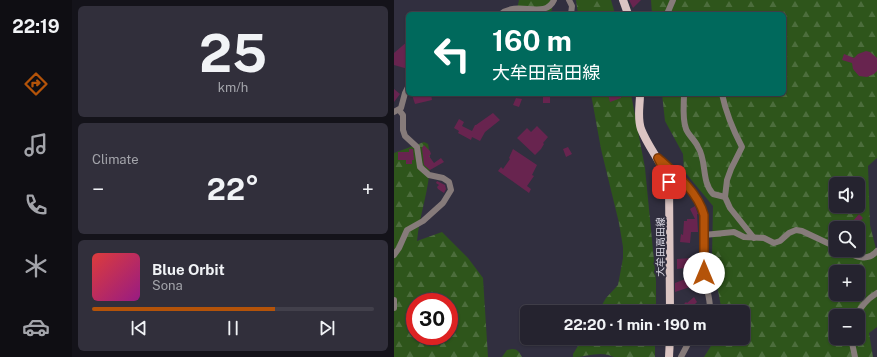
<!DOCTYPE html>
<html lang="en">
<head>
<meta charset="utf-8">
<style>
  body { margin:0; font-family:"Public Sans","Noto Sans JP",sans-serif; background:#312f3b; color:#f1f3f6; height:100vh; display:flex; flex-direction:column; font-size:15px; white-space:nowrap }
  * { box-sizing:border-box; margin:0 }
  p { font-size:13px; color:#a3a4aa }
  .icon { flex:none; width:22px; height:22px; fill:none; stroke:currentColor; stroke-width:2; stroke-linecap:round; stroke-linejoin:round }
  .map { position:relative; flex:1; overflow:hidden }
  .sheet { display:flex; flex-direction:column; gap:6px; padding:6px; background:#14131a; width:322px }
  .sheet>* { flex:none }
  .top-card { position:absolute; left:12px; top:12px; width:380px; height:84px; border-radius:6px; box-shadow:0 1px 3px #0004,0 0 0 1px #42404b; background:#00695c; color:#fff; overflow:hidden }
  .tools { position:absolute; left:435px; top:177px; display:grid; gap:8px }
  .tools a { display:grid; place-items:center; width:36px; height:36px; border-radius:6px; background:#25232f; box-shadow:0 1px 3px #0004,0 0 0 1px #42404b; font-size:20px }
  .speed { position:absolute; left:12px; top:293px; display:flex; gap:8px; font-size:20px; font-weight:700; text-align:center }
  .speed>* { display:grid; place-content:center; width:52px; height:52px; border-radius:50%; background:#25232f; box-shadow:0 1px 3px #0004,0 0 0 1px #42404b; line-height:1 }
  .speed .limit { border:6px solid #d22; background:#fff; color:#111 }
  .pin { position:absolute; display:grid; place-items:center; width:34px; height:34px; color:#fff; margin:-17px; border-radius:8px; box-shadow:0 2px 6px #0006 }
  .me { position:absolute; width:44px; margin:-22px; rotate:0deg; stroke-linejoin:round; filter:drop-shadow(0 0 3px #0008) }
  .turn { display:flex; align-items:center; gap:14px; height:84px; padding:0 20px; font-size:18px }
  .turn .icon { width:52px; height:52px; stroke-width:2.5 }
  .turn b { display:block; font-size:28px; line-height:34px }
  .big { font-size:30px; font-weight:700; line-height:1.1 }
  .sheet .tile { flex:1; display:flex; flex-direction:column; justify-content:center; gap:6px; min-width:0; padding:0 14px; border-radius:6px; background:#312f3b }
  .sheet .dial { align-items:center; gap:0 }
  .dial b { font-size:52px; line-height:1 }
  .song { display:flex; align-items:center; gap:12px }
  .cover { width:48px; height:48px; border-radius:6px; background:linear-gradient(135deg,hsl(0 70% 55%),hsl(310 70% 35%)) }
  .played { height:4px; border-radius:2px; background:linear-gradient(90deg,#b45309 65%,#42404b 65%) }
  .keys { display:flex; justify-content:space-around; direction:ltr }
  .heat { display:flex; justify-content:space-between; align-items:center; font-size:22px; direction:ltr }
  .trip { position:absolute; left:126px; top:305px; width:230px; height:40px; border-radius:6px; background:#25232f; box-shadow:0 1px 3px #0004,0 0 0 1px #42404b; font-weight:700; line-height:40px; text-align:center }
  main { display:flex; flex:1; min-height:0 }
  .dock { display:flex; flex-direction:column; width:72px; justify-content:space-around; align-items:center; background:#0f0e13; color:#a3a4aa }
  .dock .icon { width:28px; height:28px }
  .dock .active { color:#b45309 }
  .dock b { font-size:18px; color:#f1f3f6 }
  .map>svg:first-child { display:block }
  .forest { fill:url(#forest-firs); fill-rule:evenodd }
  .building { fill:#68244f }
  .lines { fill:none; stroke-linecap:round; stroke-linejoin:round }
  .minor { stroke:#867b7a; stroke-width:6 }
  .major { stroke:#dbc5c3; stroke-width:8 }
  .route-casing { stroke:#753606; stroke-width:10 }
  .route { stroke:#b45309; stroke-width:7 }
  .labels { text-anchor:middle; stroke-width:4; stroke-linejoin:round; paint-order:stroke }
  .street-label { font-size:10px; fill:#dad8e3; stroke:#312f3f }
</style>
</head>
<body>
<main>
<nav class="dock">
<b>22:19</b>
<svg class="icon active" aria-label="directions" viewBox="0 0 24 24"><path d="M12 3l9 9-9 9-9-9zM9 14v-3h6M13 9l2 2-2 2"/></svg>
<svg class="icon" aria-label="music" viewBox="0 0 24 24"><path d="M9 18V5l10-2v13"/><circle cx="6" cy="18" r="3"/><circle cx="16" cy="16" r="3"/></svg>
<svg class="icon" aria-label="phone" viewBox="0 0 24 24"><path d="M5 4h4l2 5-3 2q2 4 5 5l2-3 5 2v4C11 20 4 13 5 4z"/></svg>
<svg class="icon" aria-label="climate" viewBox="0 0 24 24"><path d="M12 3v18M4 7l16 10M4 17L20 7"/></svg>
<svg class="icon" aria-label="car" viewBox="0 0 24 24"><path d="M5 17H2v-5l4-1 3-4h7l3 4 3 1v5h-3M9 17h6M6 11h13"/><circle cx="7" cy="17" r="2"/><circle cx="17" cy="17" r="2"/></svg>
</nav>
<section class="sheet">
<div class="tile dial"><b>25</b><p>km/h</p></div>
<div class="tile"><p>Climate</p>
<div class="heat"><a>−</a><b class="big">22°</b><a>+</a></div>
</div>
<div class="tile">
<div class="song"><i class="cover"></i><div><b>Blue Orbit</b><p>Sona</p></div></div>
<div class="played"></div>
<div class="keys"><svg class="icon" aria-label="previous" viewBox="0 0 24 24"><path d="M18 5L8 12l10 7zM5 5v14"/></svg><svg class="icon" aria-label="pause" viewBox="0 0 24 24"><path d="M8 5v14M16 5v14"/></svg><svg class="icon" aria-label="next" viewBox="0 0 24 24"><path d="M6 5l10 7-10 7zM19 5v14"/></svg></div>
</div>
</section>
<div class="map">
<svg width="483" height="357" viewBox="0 0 483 357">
  <defs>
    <pattern id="forest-firs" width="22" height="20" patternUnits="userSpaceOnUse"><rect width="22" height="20" fill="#2e551b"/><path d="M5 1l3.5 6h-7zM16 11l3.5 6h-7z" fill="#4c6d3c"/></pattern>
  </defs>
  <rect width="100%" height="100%" fill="#312f3f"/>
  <g class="forest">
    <polygon points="125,0 158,0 158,10 154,14 122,14"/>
    <polygon points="182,0 217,0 221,14 184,14"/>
    <path d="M 257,0 L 483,0 L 483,158 L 474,166 L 476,225 L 483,253 L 483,327 L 475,333 L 479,357 L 310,357 L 322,338 L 349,338 L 349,312 L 328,312 L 318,258 L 319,206 L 290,171 L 289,154 L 271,121 L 268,94 L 390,94 L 390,14 L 258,14 ZM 442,184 L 464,184 L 464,206 L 442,206 ZM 442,228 L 464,228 L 464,250 L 442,250 ZM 442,272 L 464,272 L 464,294 L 442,294 ZM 442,316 L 464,316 L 464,338 L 442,338 Z"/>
    <polygon points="197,94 237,94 251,168 262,281 262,312 204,312 212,298 224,285 229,258 229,247 225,223 207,149"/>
    <path d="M 30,142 L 34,144 C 41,177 26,208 23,241 L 48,232 L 74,258 L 89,278 L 94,357 L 0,357 L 0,153 ZM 21,302 L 55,302 L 55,336 L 21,336 Z"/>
    <path d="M 189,338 L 261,338 L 261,357 L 220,357 C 207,350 193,357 179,357 L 179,354 Z"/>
    <path d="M 118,349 C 124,349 125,352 128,357 L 108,357 L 113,350 Z"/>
  </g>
  <g class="building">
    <polygon points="235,0 247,0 239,8"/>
    <polygon points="14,41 14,69 0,65 0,53"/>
    <polygon points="472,51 476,52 483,58 483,71 480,74 473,77 465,76 459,69 458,63 448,60 450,54 460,58 464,54"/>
    <polygon points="0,89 6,94 0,102"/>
    <polygon points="21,94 37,94 38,100 21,104 18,95"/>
    <polygon points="214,94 228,94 227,98 216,102"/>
    <polygon points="156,95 156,103 149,103 149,96"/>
    <polygon points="122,98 128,99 125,107 119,105"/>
    <polygon points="99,113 106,120 91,132 86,141 78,137 77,140 64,133 65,131 60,128 65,119 70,122 68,126 78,131 81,125 82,125"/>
    <polygon points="143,126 154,137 149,143 150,144 147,149 141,155 123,138 133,128 137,132"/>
    <polygon points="30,145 36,151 37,154 35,156 40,163 47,158 50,162 36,170 30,165 28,148"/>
    <polygon points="174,147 178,154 172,157 169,149"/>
    <polygon points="15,149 19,149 20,160 18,160 18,164 12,164 12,160 4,160 4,152 15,152"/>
    <polygon points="119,149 143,165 138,175 140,176 133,186 137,189 135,193 104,171 107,167 109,169 116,159 115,158"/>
    <polygon points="43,181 51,185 52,189 50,193 44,189 43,187 45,185 42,183"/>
    <polygon points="301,206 304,214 303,214 304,232 297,232 296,243 286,242 287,234 289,235 290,221 293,221 293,219 301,219 296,209"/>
    <polygon points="465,214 469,218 464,223 470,228 464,235 464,228 453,228"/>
    <polygon points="298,258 298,268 304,288 297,290 296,287 281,292 281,283 294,278 291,268 283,269 283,259"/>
    <polygon points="300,297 303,302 293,312 290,312 286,308 292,302 293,303"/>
  </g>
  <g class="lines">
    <g class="minor">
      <polyline points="175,0 178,6 177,14"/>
      <path d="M 107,14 C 124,0 151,20 160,0"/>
      <polyline points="273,14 279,0"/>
      <path d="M 290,94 C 290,105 288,118 292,129 C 295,136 301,140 304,147 C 313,161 307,181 319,194 L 331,197"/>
      <path d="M 328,94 C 332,113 339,130 348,147 L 337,169 L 333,180 L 331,197 L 336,208 L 360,238"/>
      <polyline points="0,112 7,108 11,93 14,87"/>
      <path d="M 266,161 C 283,175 304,193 309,215 C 310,234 308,253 310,272 C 311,286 317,298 316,312"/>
      <polyline points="310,235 340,232 350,237 370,238 380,243 386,241 395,233 402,230 408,231 442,247"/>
      <path d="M 449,250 C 461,256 473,263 483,251"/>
      <polyline points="0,255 5,248 13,230 29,221 49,203 57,190 55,182 49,178 35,175 26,167 23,147 11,136 9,130 9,115 5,110"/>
      <polyline points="0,300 0,308"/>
      <path d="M 462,316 C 467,306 473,299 483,293"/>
      <polyline points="457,338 461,357"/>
      <polyline points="287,357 297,338"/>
    </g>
    <g class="major">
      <polyline points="229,0 234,14"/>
      <path d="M 246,94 C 246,106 243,117 247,129 C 254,147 268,163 275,182 L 276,312"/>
      <polyline points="275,357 276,338"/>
    </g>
  </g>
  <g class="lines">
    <defs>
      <path id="route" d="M 275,182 L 270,170 L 264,158 C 281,173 304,192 310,215 L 310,273"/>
    </defs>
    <use href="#route" class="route-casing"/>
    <use href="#route" class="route"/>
  </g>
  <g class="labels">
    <g class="street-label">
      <text transform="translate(266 247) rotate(-90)" y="4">大牟田高田線</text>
    </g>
  </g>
</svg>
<div class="tools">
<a><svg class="icon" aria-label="sound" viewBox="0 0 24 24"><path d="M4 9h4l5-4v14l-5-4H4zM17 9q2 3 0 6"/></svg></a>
<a><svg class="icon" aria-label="search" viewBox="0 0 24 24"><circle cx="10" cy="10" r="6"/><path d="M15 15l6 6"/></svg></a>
<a>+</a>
<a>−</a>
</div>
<div class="speed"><div class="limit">30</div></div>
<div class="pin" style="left:275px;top:182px;background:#d93025"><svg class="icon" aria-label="arrive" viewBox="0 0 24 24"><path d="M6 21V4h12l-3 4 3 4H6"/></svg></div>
<svg class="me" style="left:310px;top:273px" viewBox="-20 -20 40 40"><circle r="19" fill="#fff"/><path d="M0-13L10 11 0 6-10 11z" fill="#b45309"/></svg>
<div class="trip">22:20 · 1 min · 190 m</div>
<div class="top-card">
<div class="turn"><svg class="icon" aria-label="left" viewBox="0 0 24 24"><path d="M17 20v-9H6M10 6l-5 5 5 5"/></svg><div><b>160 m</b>大牟田高田線</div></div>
</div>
</div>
</main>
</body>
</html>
